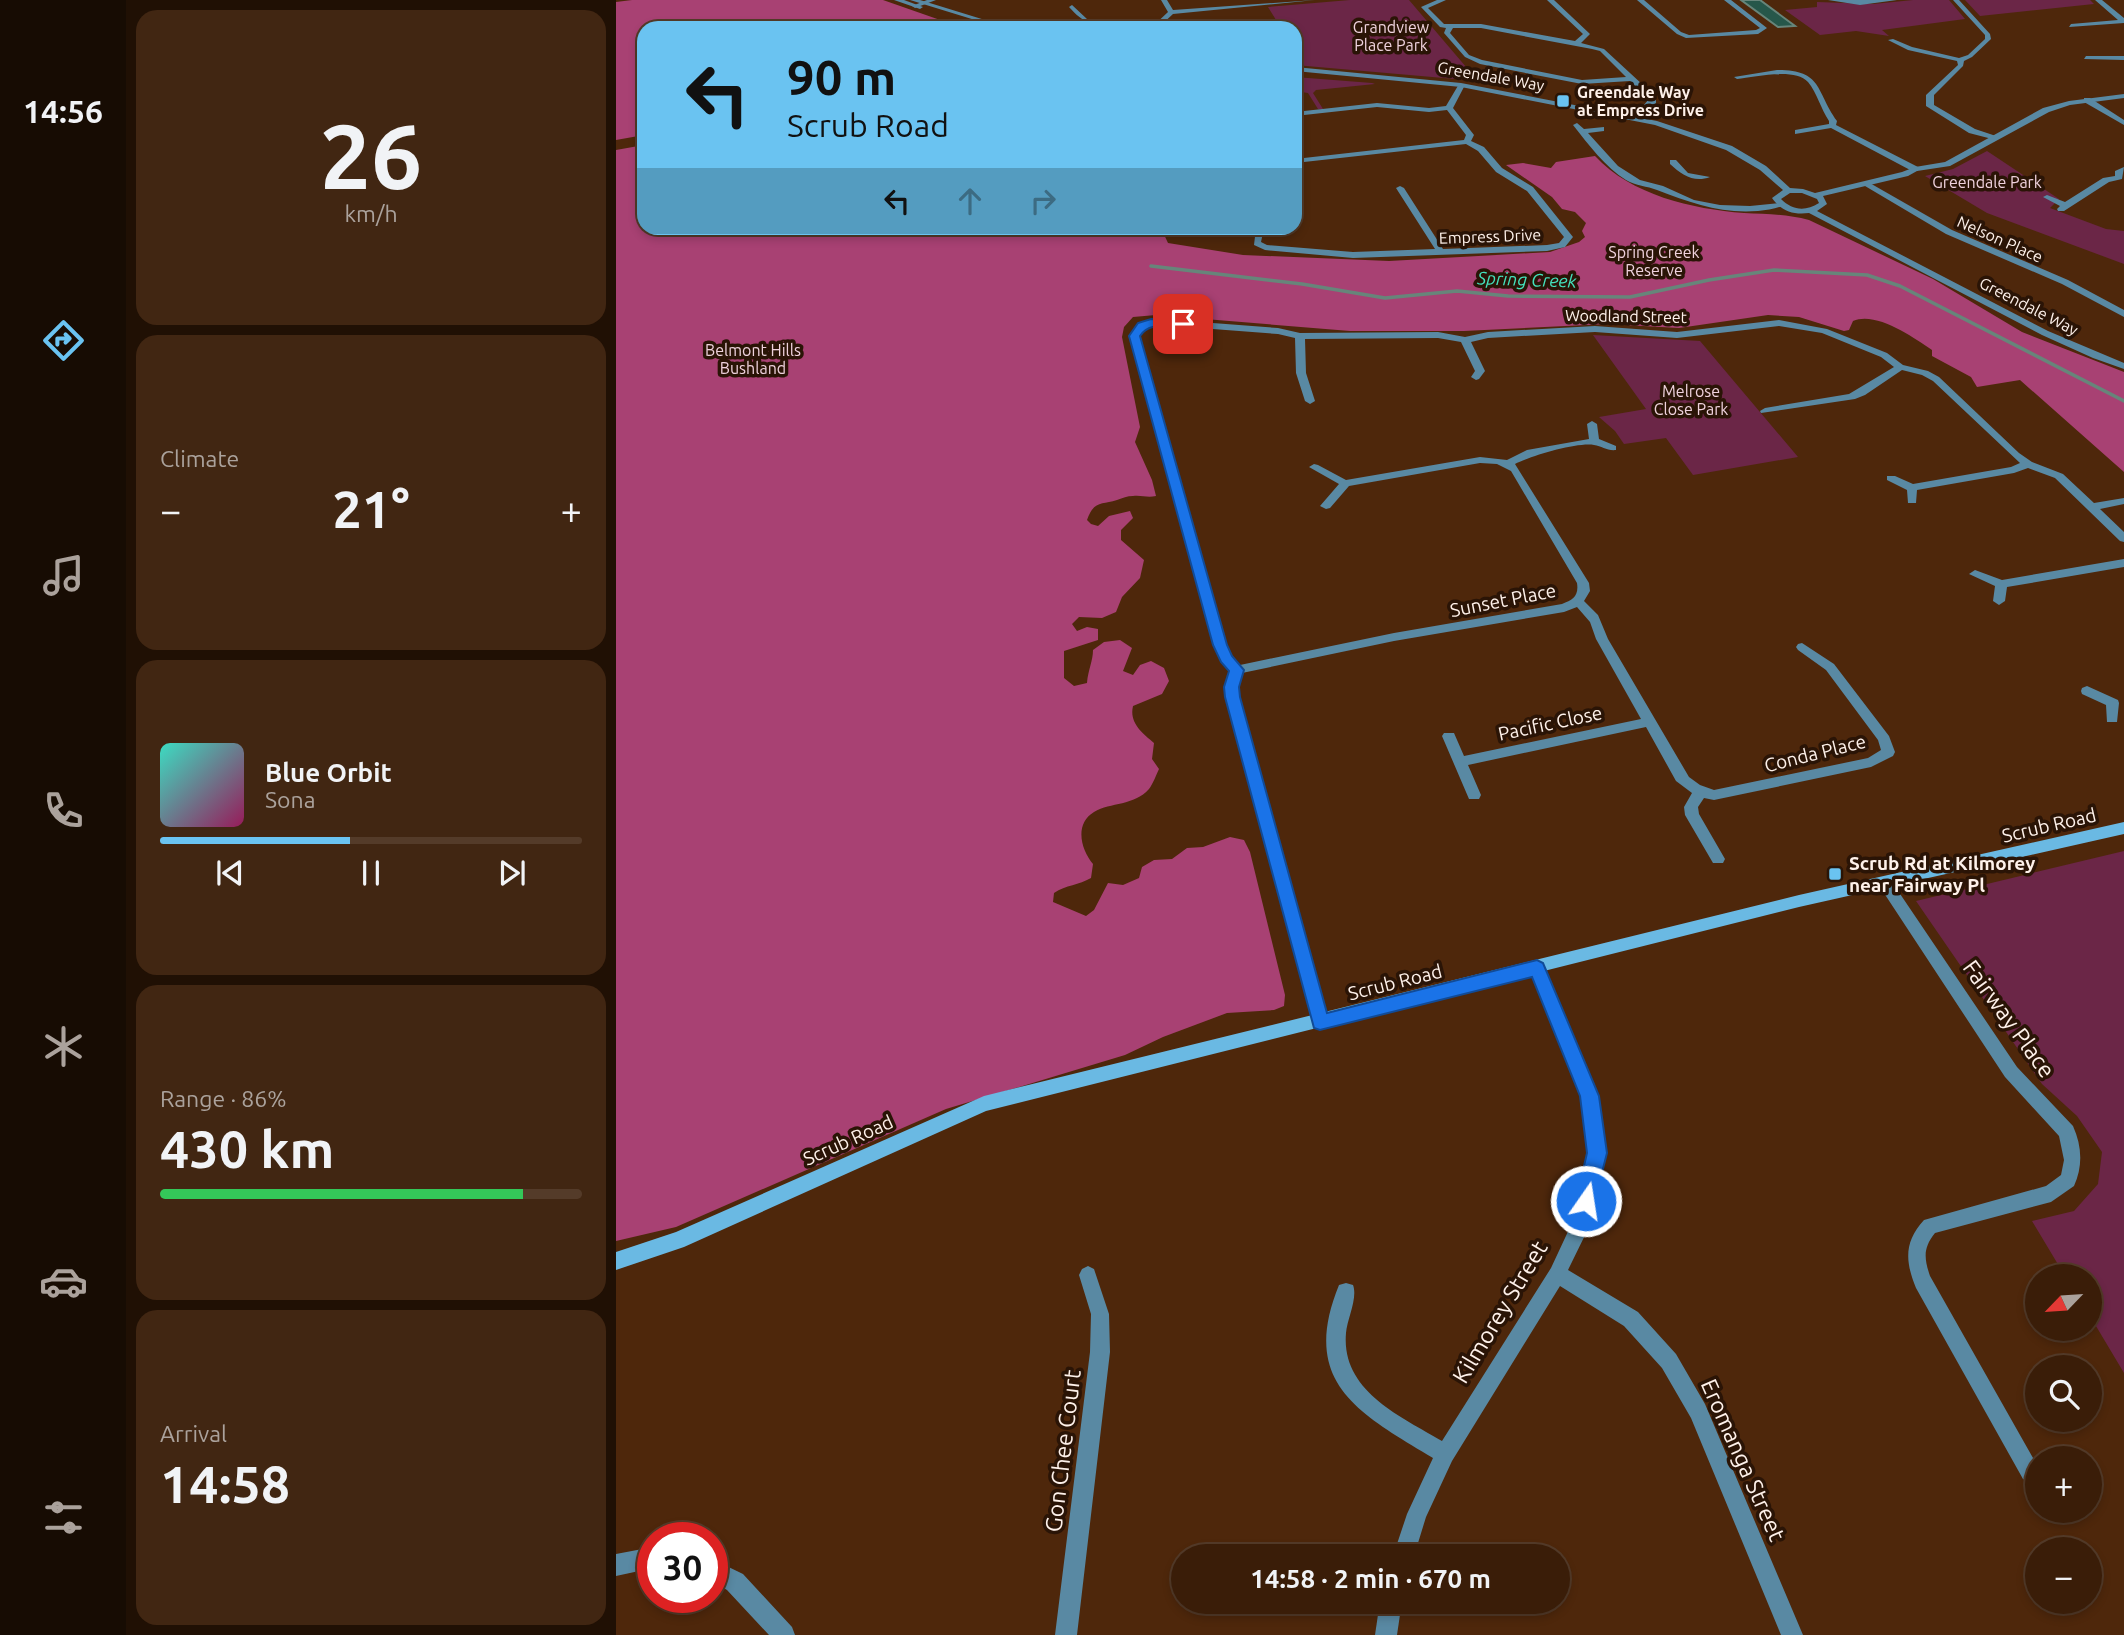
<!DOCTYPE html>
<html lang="en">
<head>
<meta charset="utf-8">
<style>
  body { margin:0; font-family:Ubuntu,sans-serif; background:#412612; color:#f1f3f6; height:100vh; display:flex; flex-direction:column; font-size:26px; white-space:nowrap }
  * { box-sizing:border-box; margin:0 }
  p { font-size:23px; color:#aba29c }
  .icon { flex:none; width:38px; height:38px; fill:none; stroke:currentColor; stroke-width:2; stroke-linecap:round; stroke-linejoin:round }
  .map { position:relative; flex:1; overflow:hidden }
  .drawer { display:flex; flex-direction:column; gap:10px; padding:10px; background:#201004; width:490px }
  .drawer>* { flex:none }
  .hud { position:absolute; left:21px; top:21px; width:665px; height:214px; border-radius:21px; box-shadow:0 4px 10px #0003,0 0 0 2px #543b29; background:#6ac3f1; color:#111; overflow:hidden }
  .needle { width:46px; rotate:245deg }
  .controls { position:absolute; left:1409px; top:1264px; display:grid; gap:14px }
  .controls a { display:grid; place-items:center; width:77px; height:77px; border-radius:50%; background:#3a1d08; box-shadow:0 4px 10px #0003,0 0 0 2px #543b29; font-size:35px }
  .speed { position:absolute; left:21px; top:1522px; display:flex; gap:14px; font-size:35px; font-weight:700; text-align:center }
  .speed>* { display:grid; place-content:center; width:91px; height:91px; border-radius:50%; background:#3a1d08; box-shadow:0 4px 10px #0003,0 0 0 2px #543b29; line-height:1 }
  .speed .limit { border:10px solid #d22; background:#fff; color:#111 }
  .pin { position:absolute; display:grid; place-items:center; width:60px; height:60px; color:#fff; margin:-30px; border-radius:14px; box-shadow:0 4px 10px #0006 }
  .me { position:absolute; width:77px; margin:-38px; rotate:13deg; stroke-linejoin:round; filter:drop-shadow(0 0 5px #0008) }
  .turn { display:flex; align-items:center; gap:24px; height:147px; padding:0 35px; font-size:32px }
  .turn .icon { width:91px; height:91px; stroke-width:2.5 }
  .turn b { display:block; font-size:49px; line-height:60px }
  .lanes { display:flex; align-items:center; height:66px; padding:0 35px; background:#0003; justify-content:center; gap:35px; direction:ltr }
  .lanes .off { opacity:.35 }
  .big { font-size:52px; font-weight:700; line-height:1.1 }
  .drawer .card { flex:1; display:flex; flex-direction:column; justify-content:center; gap:10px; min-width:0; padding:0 24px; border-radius:21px; background:#412612 }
  .drawer .dial { align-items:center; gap:0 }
  .dial b { font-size:91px; line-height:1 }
  .song { display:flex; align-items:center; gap:21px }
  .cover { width:84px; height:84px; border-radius:10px; background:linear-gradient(135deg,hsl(170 70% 55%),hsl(330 70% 35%)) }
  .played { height:7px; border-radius:4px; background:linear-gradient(90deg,#6ac3f1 45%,#543b29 45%) }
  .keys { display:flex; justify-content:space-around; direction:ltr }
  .heat { display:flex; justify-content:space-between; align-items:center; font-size:38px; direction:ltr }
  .charge { height:10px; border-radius:5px; background:linear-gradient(90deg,#34c759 86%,#543b29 0) }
  .trip { position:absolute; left:555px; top:1544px; width:399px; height:70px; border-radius:35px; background:#3a1d08; box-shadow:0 4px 10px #0003,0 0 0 2px #543b29; font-weight:700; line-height:70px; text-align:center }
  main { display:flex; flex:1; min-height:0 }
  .tabs { display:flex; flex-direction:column; width:126px; justify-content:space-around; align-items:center; background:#170c03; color:#aba29c }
  .tabs .icon { width:49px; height:49px }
  .tabs .current { color:#6ac3f1 }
  .tabs b { font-size:32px; color:#f1f3f6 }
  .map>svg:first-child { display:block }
  .green { fill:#6b2647 }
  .forest { fill:#a84173 }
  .water { fill:#26574a; stroke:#67857a; stroke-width:2 }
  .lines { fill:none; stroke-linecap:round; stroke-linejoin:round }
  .stream { stroke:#67857a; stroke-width:3.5 }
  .minor { fill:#5989a3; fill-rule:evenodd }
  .tertiary { fill:#5989a3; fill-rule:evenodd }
  .secondary { fill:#6ab9e3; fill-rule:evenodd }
  .route { fill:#1a73e8; stroke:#114b97; stroke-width:2 }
  .poi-dot { fill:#6ac3f1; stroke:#2a1406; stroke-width:2.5 }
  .labels { text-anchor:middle; stroke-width:7; stroke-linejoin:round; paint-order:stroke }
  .far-park-label { font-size:16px; fill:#efd2dd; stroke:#2a1406 }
  .far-street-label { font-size:16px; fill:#fef1ea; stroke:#2a1406 }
  .far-poi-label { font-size:16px; font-weight:bold; fill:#fef1ea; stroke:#2a1406; text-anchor:start }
  .far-water-label { font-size:18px; font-style:italic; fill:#44e2bd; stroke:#2a1406 }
  .street-label { font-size:19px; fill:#fef1ea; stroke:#2a1406 }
  .poi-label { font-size:19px; font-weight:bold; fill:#fef1ea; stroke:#2a1406; text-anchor:start }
  .near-street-label { font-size:23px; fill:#fef1ea; stroke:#2a1406 }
</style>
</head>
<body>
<main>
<nav class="tabs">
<b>14:56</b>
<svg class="icon current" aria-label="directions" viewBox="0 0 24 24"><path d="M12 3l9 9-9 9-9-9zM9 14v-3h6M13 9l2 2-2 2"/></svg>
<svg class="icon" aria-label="music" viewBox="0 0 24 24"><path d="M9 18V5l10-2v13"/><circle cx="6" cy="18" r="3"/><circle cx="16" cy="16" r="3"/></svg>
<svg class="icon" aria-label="phone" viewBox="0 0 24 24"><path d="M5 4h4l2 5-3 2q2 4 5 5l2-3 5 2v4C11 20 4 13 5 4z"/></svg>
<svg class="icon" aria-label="climate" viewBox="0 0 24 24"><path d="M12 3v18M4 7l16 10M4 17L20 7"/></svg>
<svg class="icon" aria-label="car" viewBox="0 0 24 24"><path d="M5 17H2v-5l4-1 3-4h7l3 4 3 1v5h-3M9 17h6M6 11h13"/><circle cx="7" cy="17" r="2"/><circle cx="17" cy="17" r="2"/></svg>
<svg class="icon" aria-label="filters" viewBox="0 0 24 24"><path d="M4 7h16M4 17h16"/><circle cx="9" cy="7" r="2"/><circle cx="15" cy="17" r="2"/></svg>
</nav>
<section class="drawer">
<div class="card dial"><b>26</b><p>km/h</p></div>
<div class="card"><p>Climate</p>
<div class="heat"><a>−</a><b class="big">21°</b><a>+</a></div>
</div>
<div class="card">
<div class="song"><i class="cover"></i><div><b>Blue Orbit</b><p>Sona</p></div></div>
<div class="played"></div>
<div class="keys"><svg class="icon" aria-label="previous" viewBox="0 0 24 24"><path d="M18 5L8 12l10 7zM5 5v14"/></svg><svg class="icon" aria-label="pause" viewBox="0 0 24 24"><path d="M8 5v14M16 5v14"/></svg><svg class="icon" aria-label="next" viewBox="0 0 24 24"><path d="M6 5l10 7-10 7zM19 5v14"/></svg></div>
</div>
<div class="card"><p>Range · 86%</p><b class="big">430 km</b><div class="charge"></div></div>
<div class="card"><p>Arrival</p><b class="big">14:58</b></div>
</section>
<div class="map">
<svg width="1508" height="1635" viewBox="0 0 1508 1635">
  <rect width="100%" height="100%" fill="#4e270b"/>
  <g class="green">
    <polygon points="734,0 793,0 862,81 679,65 679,61 685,59 679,50 679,28 665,28 652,7"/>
    <polygon points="1297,0 1333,0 1349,19 1266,30 1273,36 1240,31 1204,35 1169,10 1201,7 1201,2 1257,4"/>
    <polygon points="1349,0 1474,0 1478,4 1364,16"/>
    <polygon points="679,77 756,83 759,84 700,90 697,93 707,109 702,109 692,93 679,91"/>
    <polygon points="1371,151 1443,199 1434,208 1490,229 1508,231 1508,264 1371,213 1309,176 1337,169"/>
    <polygon points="977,335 1084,341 1182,457 1077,475 1050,438 1008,444 999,431 983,417 1030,409"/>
    <polygon points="1508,851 1508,1373 1474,1316 1474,1276 1449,1276 1416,1221 1458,1211 1482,1184 1486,1152 1461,1116 1426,1084 1300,901"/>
  </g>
  <g class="forest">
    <polygon points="16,0 267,0 347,28 28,28 28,135 0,140 0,2"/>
    <path d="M 28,145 L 28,228 L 545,228 L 552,243 L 627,255 L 773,261 L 934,252 L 963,242 L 969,237 L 966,231 L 970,223 L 959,212 L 946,209 L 936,197 L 890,165 L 907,163 L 935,168 L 940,162 L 979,156 C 1015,195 1076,209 1128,213 C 1150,214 1171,214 1193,220 L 1317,279 L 1406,332 L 1508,372 L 1508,472 L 1404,380 L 1361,387 L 1355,377 L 1316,356 L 1316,350 C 1297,337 1260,311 1237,321 L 1233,330 L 1228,331 L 1183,317 L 1152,315 L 1063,328 L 991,324 L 848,331 L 734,331 L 540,315 L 517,317 L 508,327 L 506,337 L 524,427 L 519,442 L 536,480 L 540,496 C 531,498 526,495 517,496 C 511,496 507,498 501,500 C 486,505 478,500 471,520 L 475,524 L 482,526 L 493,516 L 514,511 L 517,518 L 505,530 L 505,540 L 528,560 L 524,578 L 506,597 L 500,612 L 486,618 L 463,617 L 456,624 L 461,631 L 471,627 L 482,629 L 482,640 L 448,651 L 448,678 L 458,686 L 471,683 C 472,670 477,661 477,650 L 488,642 L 504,640 L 516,648 L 507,671 L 517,675 L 524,665 L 535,661 L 548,668 L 553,681 L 546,694 L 517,706 C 513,723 526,733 538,743 L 536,759 L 543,769 C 540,775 537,784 533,789 C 518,806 495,802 478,812 C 458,824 465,850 477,864 L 475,878 C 463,885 450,885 438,893 L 437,902 L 470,916 L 478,910 L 492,883 L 507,885 L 523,878 L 526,867 L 538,860 L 556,859 L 571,848 L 587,847 L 614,837 L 628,840 L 634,852 L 669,995 L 668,1006 L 658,1010 L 611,1013 L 547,1037 L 509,1055 L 330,1109 L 60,1227 L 0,1241 L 0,150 Z"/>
  </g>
  <polygon class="water" points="1125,0 1144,0 1179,26 1162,27"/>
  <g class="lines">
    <polyline class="stream" points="535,266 686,284 769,298 841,291 892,296 1014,297 1093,280 1158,270 1251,275 1284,286 1508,401"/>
    <g class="minor">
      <polygon points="311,0 320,0 299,8 296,6"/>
      <polygon points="545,0 551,0 557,10 699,0 557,14 542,28 535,28 552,12"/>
      <path d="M 821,0 L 830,0 L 812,8 L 828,24 L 865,24 L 959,41 L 967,34 L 931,0 L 938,0 L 974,34 L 965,43 L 988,49 L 1040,97 L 1040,103 L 1020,121 L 1016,119 L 1033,99 L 1014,81 L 966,84 L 864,64 L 849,57 L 828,33 L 830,28 L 824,27 L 805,7 ZM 837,28 L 865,28 L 976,49 L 984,51 L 1010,77 L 966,80 L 866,60 L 853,55 L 834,33 Z"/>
      <polygon points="1021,0 1028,0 1065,32 1073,35 1140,30 1144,28 1108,0 1115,0 1151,28 1142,34 1070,38 1061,34"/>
      <polygon points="1212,0 1281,0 1244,5"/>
      <polygon points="1337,0 1343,0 1374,34 1375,39 1356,57 1348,61 1347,66 1318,95 1318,105 1359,129 1380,136 1380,140 1353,133 1310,106 1310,95 1342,65 1341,61 1292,50 1272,40 1277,39 1296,47 1343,58 1352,55 1369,39 1369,35"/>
      <polygon points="1479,0 1486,0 1508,18 1508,23 1453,27 1455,24 1502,20"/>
      <path d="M 456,5 L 471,19 L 502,28 C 480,28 467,23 453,7 Z"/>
      <polygon points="1470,56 1508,56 1508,60 1468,59"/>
      <path d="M 1161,70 C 1207,70 1199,90 1221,121 L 1220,125 L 1302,167 L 1302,171 L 1296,171 L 1215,128 L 1179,134 L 1179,130 L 1213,124 L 1213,121 C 1205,109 1201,93 1192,82 C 1179,67 1139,77 1121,79 L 1118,77 Z"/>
      <polygon points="843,84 849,85 837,108 858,135 855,141 868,147 886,168 917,187 957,237 949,247 931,251 737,258 649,250 638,245 640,228 648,228 645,242 651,245 737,252 819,249 780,188 784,186 788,188 827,249 931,245 943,243 948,237 911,191 880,172 862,151 850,144 679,163 679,159 848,140 850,135 831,110 813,112 761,107 679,116 679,112 761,103 813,108 830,106"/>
      <polygon points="1468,98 1474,98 1508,120 1508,125 1468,102"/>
      <path d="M 961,123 L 968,129 L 988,127 L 988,131 L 972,133 L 1002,166 L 1024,180 L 1047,186 L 1078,200 L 1104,205 L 1134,206 L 1164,203 L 1168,205 C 1161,209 1151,210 1142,211 C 1105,214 1075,203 1041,190 C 1031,186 1020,186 1010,180 C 990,168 972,144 957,125 Z"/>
      <path d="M 1054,160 L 1060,160 L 1072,173 L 1094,177 C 1078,183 1066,175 1054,164 Z"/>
      <polygon points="1508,167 1506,179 1493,182 1448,211 1442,211 1441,209 1444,206 1427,197 1431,195 1449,202 1487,178 1499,176 1499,171"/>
      <polygon points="1252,182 1336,230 1452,280 1508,310 1508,317 1446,284 1330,234 1249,186 1249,182"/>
      <path d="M 544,319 L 662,328 L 684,333 L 822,332 L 849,337 L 872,332 L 979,326 L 1061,332 L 1163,320 L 1211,329 L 1271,353 L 1287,365 L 1312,371 L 1323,377 L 1403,453 L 1416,462 L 1447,474 L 1478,503 L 1508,498 L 1508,504 L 1484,509 L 1508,532 L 1508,542 L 1504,541 L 1439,478 L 1412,468 L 1398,473 L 1301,490 L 1300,503 L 1292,503 L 1291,490 L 1271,480 L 1271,476 L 1279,476 L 1297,484 L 1395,467 L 1404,463 L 1317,381 L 1306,375 L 1286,370 L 1249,395 L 1239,399 L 1145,413 L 1144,411 L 1149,408 L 1233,394 L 1278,367 L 1265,357 L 1206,333 L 1163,326 L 1061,338 L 979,332 L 872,338 L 855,342 L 869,371 L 863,379 L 860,380 L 855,377 L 859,371 L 845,342 L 822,338 L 689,339 L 690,373 L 699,401 L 694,404 L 689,401 L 680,373 L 679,338 L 662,334 L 544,325 L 529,328 L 524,336 L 610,645 L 615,657 L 624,665 L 778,633 L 946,604 C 957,600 963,596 961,583 L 895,471 L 881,464 L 864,463 L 733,486 L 714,508 L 710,509 L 704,506 L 723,484 L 693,467 L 698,464 L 702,465 L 730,480 L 864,457 L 891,460 L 911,450 L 973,439 L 971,424 L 976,421 L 981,424 L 983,439 L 1000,446 L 1000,450 C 991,451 986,446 978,445 C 961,442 915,456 899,464 L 973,583 L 974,591 L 968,601 L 982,615 L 992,639 L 1073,777 L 1084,785 L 1098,790 L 1252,758 L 1265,750 L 1262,740 L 1210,670 L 1182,650 L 1180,647 L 1182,644 L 1186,643 L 1218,664 L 1273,736 L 1279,752 L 1277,756 L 1255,767 L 1098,800 L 1088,798 L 1082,807 L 1083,814 L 1109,859 L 1107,863 L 1097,863 L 1069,815 L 1068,807 L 1076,793 L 1060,781 L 1030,727 L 852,765 L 865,795 L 863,799 L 853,799 L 826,736 L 828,733 L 838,733 L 848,756 L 1025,719 L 980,639 L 974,622 L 961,607 L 948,612 L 778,641 L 626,673 L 622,687 L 623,697 L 712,1022 L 710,1027 L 704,1029 L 698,1027 L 696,1022 L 611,697 L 610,687 L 614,671 L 606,662 L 598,645 L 514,336 L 523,324 Z"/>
      <polygon points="1508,559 1508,567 1391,587 1389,601 1383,605 1377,601 1379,586 1353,574 1359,570 1386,580"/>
      <polygon points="1471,686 1502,700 1503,703 1501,722 1491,722 1490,705 1466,694 1465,691 1466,688"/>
      <path d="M 1269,877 L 1274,879 L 1401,1067 L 1457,1126 C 1466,1146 1467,1166 1458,1186 L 1435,1202 L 1319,1233 C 1307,1248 1308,1258 1314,1276 L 1421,1465 L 1421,1479 L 1414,1482 L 1407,1479 L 1300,1288 C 1289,1261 1288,1242 1308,1220 L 1430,1186 L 1445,1175 L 1448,1160 L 1443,1136 L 1389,1077 L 1264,887 L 1262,883 L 1264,879 Z"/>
      <path d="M 921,961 L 926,963 L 929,968 L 981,1096 L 990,1153 L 974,1225 L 952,1270 L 1022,1312 L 1060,1354 L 1089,1404 L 1187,1635 L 1165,1635 L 1075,1418 L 1046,1368 L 1008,1326 L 944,1286 L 836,1461 L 810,1517 L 798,1556 L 777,1556 L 791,1514 L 817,1458 C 743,1413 683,1383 723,1285 L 730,1283 L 737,1285 C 742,1298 731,1319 730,1333 C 725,1391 784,1416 826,1441 L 935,1268 L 956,1223 L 972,1153 L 965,1096 L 913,968 L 916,963 Z"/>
      <polygon points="472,1266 478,1269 493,1314 494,1352 461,1635 439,1635 474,1352 475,1314 463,1275 466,1269"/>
      <polygon points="37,1547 37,1568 0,1576 0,1554"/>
      <polygon points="96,1559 127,1574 176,1627 179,1635 153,1635 111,1590 96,1581"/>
      <polygon points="764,1601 786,1601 781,1635 759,1635"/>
    </g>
    <g class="tertiary">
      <polygon points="278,0 288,0 307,7 304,9"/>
      <polygon points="294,0 304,0 395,28 385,28"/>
      <path d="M 679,67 L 845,83 L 1041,121 L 1116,146 L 1150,166 L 1174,188 L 1187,189 L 1199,193 L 1286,172 L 1299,167 L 1329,162 L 1427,108 L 1453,101 L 1508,94 L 1508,98 L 1454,105 L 1433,112 L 1334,166 L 1301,171 L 1292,176 L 1207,196 L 1211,204 L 1201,211 L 1432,331 L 1508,363 L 1508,369 L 1477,358 L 1426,335 L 1193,213 C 1177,215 1165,211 1156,198 L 1167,190 L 1144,170 L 1110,150 L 1039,125 L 845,87 L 679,71 ZM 1174,193 L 1186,193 L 1201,199 L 1203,203 C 1189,212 1176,210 1165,199 Z"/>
    </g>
    <polygon class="secondary" points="1508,822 1508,834 1183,907 370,1111 68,1247 0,1270 0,1252 60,1232 368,1096 1183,895"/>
  </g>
  <path class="route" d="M 535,319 L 567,321 L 573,324 C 557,334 537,317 524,336 L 611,645 L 616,656 L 628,670 L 623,687 L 624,697 L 711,1013 L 921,960 L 927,963 L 983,1096 L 991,1153 L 977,1208 L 970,1211 L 963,1208 L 960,1201 L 971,1153 L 964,1096 L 916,977 L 704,1030 L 698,1028 L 609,697 L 608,687 L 613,671 L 605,662 L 597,645 L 513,336 L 522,323 Z"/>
  <g class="poi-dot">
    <rect x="940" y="94" width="14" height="14" rx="3.5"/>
    <rect x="1212" y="867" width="14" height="14" rx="3.5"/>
  </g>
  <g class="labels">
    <g class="far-park-label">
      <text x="775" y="33">Grandview<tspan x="775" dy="18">Place Park</tspan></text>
      <text x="1371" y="188">Greendale Park</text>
      <text x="1038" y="258">Spring Creek<tspan x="1038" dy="18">Reserve</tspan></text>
      <text x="137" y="356">Belmont Hills<tspan x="137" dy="18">Bushland</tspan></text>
      <text x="1075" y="397">Melrose<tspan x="1075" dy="18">Close Park</tspan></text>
    </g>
    <g class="far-street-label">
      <text transform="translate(875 76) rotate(10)" y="6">Greendale Way</text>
      <text transform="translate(874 236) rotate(-2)" y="6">Empress Drive</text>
      <text transform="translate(1384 239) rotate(24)" y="6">Nelson Place</text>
      <text transform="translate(1413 306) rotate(27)" y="6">Greendale Way</text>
      <text transform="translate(1010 316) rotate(1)" y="6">Woodland Street</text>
    </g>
    <g class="far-poi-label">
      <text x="961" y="98">Greendale Way<tspan x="961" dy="18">at Empress Drive</tspan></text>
    </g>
    <g class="far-water-label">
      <text transform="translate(911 280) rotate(2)" y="6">Spring Creek</text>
    </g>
    <g class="street-label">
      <text transform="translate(887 600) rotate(-11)" y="7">Sunset Place</text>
      <text transform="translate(934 723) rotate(-12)" y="7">Pacific Close</text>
      <text transform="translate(1199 753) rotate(-14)" y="7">Conda Place</text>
      <text transform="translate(1433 825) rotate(-13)" y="7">Scrub Road</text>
      <text transform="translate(779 982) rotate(-14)" y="7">Scrub Road</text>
      <text transform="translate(232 1140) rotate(-24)" y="7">Scrub Road</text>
    </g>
    <g class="poi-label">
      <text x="1233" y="870">Scrub Rd at Kilmorey<tspan x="1233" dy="22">near Fairway Pl</tspan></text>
    </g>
    <g class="near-street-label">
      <text transform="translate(1393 1019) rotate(54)" y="8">Fairway Place</text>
      <text transform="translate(884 1312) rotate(-59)" y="8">Kilmorey Street</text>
      <text transform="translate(447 1451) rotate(-83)" y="8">Gon Chee Court</text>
      <text transform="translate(1127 1460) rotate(66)" y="8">Eromanga Street</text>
    </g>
  </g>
</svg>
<div class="controls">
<a><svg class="needle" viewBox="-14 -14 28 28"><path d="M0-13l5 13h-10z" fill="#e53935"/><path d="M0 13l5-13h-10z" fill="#aba29c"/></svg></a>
<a><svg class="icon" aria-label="search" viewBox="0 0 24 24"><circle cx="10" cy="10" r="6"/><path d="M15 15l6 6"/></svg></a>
<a>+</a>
<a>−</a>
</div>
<div class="speed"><div class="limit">30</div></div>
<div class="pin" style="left:567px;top:324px;background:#d93025"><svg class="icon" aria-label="arrive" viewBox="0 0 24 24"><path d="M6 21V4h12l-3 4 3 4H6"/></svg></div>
<svg class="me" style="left:970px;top:1201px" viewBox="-20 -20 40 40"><circle r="17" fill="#1a73e8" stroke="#fff" stroke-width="3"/><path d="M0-11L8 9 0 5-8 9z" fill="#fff"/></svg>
<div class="trip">14:58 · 2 min · 670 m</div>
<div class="hud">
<div class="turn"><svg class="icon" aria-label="left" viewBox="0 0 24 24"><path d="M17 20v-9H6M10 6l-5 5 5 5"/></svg><div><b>90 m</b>Scrub Road</div></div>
<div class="lanes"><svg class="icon" aria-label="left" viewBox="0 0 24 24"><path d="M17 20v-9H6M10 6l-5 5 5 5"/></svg><svg class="icon off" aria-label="ahead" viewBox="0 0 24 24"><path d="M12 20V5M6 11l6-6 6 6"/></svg><svg class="icon off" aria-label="right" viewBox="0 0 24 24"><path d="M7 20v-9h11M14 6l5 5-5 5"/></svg></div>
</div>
</div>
</main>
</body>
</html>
